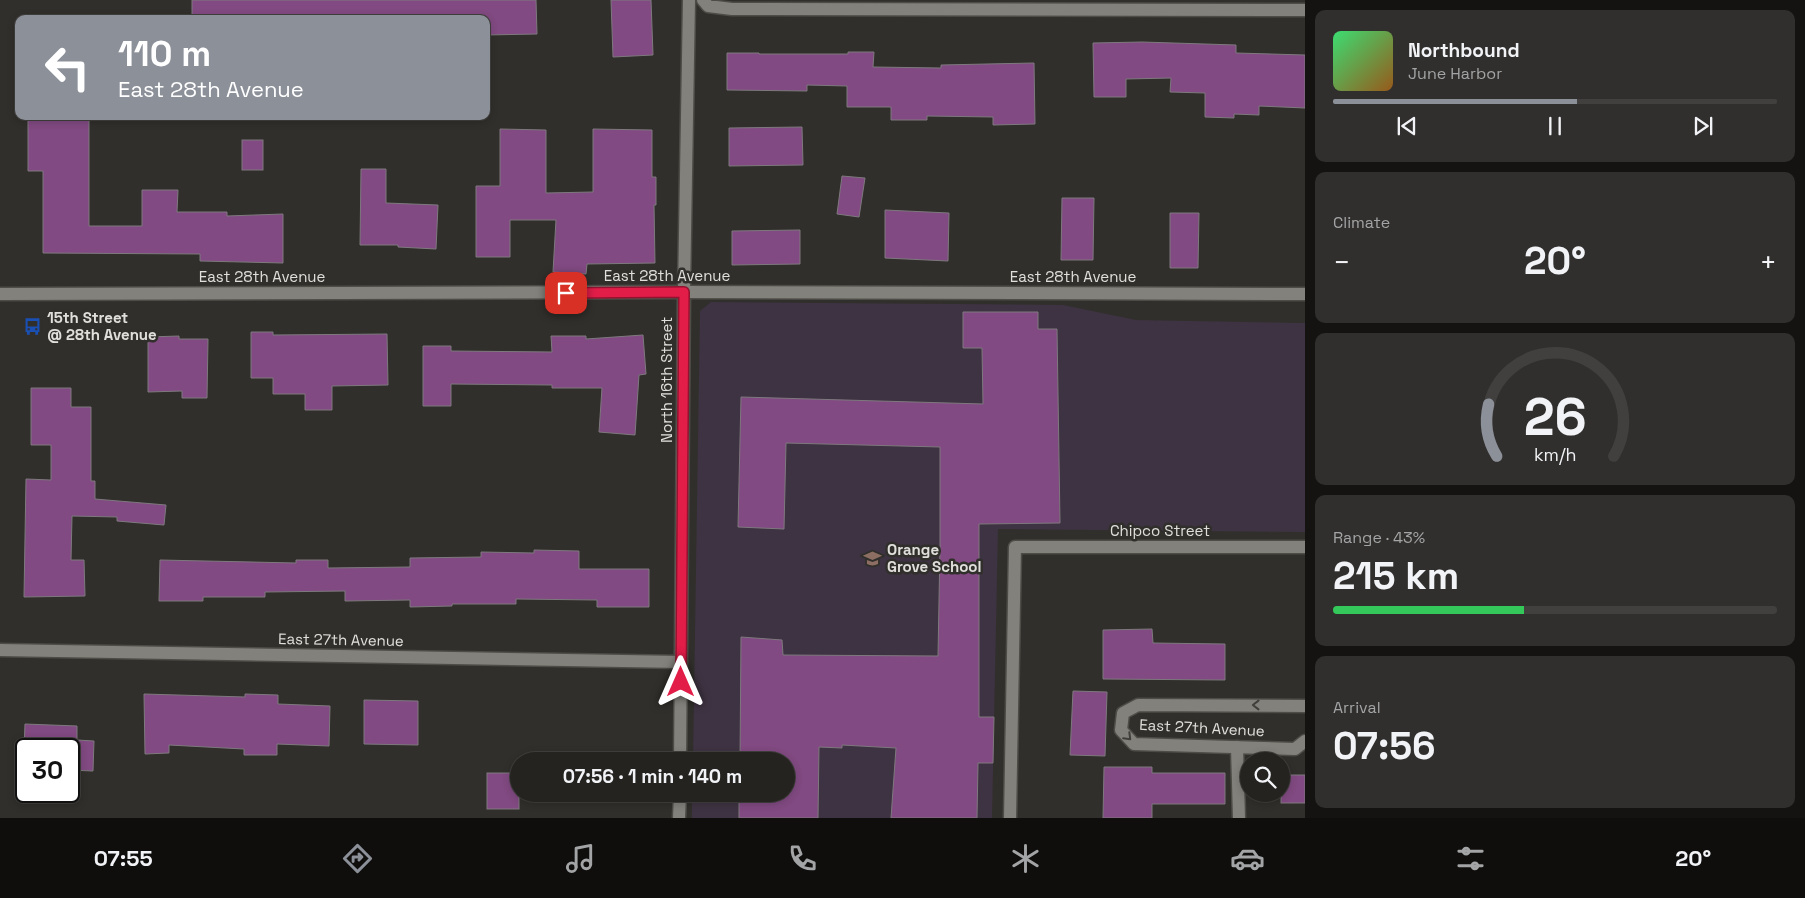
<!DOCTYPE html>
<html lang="en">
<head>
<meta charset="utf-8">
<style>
  body { margin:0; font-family:"Space Grotesk",sans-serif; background:#312f2d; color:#f1f3f6; height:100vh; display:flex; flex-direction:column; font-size:19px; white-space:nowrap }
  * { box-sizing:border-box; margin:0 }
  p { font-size:16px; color:#a3a4a5 }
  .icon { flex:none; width:28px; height:28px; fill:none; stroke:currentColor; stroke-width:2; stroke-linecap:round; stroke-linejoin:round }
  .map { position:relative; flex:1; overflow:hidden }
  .drawer { display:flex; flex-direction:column; gap:10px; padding:10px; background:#141312; width:500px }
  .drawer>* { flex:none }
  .top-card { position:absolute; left:15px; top:15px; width:475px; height:105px; border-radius:10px; box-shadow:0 2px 8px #0003,0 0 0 1px #42403e; background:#8c9099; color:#fff; overflow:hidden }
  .fabs { position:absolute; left:1240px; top:752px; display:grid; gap:10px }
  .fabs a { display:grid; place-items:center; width:50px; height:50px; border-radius:50%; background:#252320; box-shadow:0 2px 8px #0003,0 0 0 1px #42403e; font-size:25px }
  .speed { position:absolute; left:15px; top:738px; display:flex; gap:10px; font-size:25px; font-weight:700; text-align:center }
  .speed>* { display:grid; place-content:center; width:65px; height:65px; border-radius:50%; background:#252320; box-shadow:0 2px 8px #0003,0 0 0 1px #42403e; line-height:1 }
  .speed .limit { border:2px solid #111; border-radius:8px; background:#fff; color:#111 }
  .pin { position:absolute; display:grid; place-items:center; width:42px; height:42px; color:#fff; margin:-21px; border-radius:10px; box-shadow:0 2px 8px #0006 }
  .me { position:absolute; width:55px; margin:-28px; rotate:0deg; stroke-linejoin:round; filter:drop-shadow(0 0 4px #0008) }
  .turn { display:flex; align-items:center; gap:18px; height:105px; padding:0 20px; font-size:22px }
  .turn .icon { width:65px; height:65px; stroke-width:2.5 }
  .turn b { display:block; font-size:35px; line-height:42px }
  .big { font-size:38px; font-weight:700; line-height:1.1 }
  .drawer .tile { flex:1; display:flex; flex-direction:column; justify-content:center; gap:8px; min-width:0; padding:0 18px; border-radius:10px; background:#312f2d }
  .drawer .dial { align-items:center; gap:0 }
  .dial svg { height:130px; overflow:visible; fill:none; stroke:#42403e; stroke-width:7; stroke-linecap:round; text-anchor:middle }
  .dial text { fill:#f1f3f6; stroke:none }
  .song { display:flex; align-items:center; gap:15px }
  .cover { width:60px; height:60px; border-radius:8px; background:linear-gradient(135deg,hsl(140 70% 55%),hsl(30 70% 35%)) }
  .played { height:5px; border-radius:2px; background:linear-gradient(90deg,#8c9099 55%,#42403e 55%) }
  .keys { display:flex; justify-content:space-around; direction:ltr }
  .heat { display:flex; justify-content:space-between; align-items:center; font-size:28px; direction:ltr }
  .charge { height:8px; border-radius:4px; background:linear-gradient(90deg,#34c759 43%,#42403e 0) }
  .trip { position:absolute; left:510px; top:752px; width:285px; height:50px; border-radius:25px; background:#252320; box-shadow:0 2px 8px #0003,0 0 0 1px #42403e; font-weight:700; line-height:50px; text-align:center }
  .menu { display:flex; height:80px; justify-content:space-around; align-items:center; background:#0f0e0d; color:#a3a4a5 }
  .menu .icon { width:35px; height:35px }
  .menu .on { color:#8c9099 }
  .menu b { font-size:22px; color:#f1f3f6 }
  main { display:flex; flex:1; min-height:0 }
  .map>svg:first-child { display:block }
  .education { fill:#3e3342 }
  .building { fill:#814a82; stroke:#7e797e }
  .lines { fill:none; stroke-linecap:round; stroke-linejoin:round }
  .minor-casing { stroke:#4d4c47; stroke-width:15 }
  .minor { stroke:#83817b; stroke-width:12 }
  .oneway { stroke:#413f3b }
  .route-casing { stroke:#92132f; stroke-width:12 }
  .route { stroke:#e11d48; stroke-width:9 }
  .labels { text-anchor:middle; stroke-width:5; stroke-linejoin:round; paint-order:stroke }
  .street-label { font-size:15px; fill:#e0dfdc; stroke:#312f2b }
  .poi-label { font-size:15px; font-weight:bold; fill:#e0dfdc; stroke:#312f2b; text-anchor:start }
</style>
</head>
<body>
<main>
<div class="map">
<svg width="1305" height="818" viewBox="0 0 1305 818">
  <rect width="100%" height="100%" fill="#312f2b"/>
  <polygon class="education" points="711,302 1063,305 1136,320 1305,323 1305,532 998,529 992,818 692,818 692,794 786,794 786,761 693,761 700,311"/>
  <g class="building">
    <polygon points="192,0 536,0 537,34 486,35 486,19 192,19"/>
    <polygon points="611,0 651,0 653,55 613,57"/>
    <polygon points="1142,42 1236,45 1236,53 1305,55 1305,108 1259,106 1259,115 1234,114 1234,118 1205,117 1205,93 1170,92 1171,78 1126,79 1126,97 1094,97 1093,43"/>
    <polygon points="848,52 874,52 873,67 941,68 941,65 1034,63 1035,124 993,125 993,117 927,116 927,120 891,120 891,107 847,107 847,86 807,85 807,91 727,90 727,53 759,53 759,54 848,54"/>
    <polygon points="28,116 89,116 89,226 142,226 142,190 178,190 177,212 227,212 227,216 283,214 283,263 200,261 200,254 43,253 43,171 28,171"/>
    <polygon points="802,127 803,165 729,166 729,128"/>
    <polygon points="500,129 546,130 546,193 593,192 593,129 652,130 652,177 656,177 656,205 654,205 655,263 587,264 586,274 553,272 556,220 510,220 510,257 476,257 476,186 500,186"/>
    <rect x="242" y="140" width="21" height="30"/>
    <polygon points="361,169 386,169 386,203 438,205 436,249 398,247 398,245 360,245"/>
    <polygon points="842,176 865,178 859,217 837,214"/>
    <polygon points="1062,198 1094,198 1093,260 1061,260"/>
    <polygon points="885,210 949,213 948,261 885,258"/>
    <polygon points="1170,213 1199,213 1198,268 1170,268"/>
    <polygon points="800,230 800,264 732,265 732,231"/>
    <polygon points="963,312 1038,312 1038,329 1057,329 1060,523 979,524 979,717 994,717 993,763 978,763 977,818 891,818 896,748 842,745 842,748 819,747 818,818 739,818 739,794 786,794 786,761 740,761 741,637 782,640 783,655 938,656 940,546 940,447 786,443 784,529 738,527 741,397 983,404 982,348 963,348"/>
    <polygon points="251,332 273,332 273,335 387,334 388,385 332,386 332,410 305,410 305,394 273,394 273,378 251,378"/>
    <polygon points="643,335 646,374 639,375 635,435 599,432 602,388 552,388 552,385 451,384 451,406 423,406 423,346 451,346 451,351 552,352 551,336 586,336 586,339"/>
    <polygon points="179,336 179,339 208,339 207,398 182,398 182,391 148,392 148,337"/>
    <polygon points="31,388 71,388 71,407 91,407 91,481 95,481 95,499 166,505 164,525 117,521 117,517 72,516 71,560 84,560 85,596 24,597 26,479 51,480 51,445 31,445"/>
    <polygon points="534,550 579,551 579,569 649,569 649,607 597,607 597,600 516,599 516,604 452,604 452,606 410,607 410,600 345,601 345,591 265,592 265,597 203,597 203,601 159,601 160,560 296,563 296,560 328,560 328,568 410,567 410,558 481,557 481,552 534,553"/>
    <polygon points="1152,629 1153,643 1225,644 1225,680 1103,679 1103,630"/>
    <polygon points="1073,691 1107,692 1105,756 1070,755"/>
    <polygon points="144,694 245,697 245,694 278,695 278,704 330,706 329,746 277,744 277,755 244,755 244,749 169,745 169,753 145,754"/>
    <polygon points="364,700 418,701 418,745 364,744"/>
    <polygon points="25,724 77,726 77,740 94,741 93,771 69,770 69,749 24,749"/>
    <polygon points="1104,767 1152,767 1152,773 1225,773 1225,804 1152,804 1152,818 1103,818"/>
    <rect x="487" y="773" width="32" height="36"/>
    <rect x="1281" y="775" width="24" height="28"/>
  </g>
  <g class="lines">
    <defs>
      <g id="minor">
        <polyline points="703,0 708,6 732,9 1305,10"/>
        <polyline points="0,294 684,292 1305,294"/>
        <polyline points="0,650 681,662"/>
        <polyline points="1305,706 1138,705 1123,713 1121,730 1134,744 1295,749 1305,741"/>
        <polyline points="1237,747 1239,818"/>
        <polyline points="680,761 684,292 689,0"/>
        <polyline points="679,818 680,794"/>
        <polyline points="1010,818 1015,547 1305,547"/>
      </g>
    </defs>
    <use href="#minor" class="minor-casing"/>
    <use href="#minor" class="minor"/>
  </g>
  <defs><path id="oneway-chevron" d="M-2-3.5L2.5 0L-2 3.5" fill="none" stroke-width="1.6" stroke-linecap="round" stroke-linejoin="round" transform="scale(1.25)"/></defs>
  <g class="oneway">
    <use href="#oneway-chevron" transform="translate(1256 705) rotate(-180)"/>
    <use href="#oneway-chevron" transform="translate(1128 737) rotate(45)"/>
  </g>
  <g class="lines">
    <defs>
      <polyline id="route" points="566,293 684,292 681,682"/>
    </defs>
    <use href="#route" class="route-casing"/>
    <use href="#route" class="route"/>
  </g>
  <defs>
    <symbol id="bus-bare" viewBox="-9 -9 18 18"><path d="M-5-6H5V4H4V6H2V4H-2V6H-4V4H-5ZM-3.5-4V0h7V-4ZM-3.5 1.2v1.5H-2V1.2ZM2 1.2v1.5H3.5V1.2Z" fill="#1a4fb4" stroke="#312f2b" stroke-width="2.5" paint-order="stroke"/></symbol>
    <symbol id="school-bare" viewBox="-9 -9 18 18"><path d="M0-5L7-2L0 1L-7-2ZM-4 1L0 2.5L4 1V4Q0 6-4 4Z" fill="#8d6e63" stroke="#312f2b" stroke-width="2.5" paint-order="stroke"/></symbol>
  </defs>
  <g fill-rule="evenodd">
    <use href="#bus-bare" x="20" y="314" width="25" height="25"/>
    <use href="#school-bare" x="860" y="546" width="25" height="25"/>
  </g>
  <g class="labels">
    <g class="street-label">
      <text x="667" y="281">East 28th Avenue</text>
      <text x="262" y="282">East 28th Avenue</text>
      <text x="1073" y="282">East 28th Avenue</text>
      <text transform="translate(667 380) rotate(-90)" y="5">North 16th Street</text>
      <text x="1160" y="536">Chipco Street</text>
      <text transform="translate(341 640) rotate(1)" y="5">East 27th Avenue</text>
      <text transform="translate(1202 728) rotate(3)" y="5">East 27th Avenue</text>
    </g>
    <g class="poi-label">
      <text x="47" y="323">15th Street<tspan x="47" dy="17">@ 28th Avenue</tspan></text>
      <text x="887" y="555">Orange<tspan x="887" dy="17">Grove School</tspan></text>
    </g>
  </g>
</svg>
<div class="fabs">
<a><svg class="icon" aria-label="search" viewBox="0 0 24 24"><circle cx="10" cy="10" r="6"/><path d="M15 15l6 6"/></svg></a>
</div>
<div class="speed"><div class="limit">30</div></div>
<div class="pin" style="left:566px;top:293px;background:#d93025"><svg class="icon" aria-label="arrive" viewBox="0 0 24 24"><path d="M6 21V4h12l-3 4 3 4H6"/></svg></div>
<svg class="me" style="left:681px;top:682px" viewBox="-20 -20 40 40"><path d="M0-17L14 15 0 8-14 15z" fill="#e11d48" stroke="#fff" stroke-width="4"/></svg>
<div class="trip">07:56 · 1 min · 140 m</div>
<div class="top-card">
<div class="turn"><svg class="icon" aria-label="left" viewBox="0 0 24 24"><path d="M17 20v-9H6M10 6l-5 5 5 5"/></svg><div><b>110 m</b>East 28th Avenue</div></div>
</div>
</div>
<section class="drawer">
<div class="tile">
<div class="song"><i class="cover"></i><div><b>Northbound</b><p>June Harbor</p></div></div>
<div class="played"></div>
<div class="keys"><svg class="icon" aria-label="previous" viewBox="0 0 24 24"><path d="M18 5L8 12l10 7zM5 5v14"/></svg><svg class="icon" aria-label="pause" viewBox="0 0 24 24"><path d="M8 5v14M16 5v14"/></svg><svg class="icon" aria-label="next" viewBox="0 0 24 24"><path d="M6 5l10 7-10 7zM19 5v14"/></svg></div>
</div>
<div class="tile"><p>Climate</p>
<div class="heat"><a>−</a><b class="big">20°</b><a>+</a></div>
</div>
<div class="tile dial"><svg viewBox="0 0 100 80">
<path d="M14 69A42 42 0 1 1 86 69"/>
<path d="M14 69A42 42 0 0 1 9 37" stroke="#8c9099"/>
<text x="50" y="56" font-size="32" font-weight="700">26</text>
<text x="50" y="72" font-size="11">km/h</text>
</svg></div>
<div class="tile"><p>Range · 43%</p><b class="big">215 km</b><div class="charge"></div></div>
<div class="tile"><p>Arrival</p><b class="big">07:56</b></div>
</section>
</main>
<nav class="menu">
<b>07:55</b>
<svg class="icon on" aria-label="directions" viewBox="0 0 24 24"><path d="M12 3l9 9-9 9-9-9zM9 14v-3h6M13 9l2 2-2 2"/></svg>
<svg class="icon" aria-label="music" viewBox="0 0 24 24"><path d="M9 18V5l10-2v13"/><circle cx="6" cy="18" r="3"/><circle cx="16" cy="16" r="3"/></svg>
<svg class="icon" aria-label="phone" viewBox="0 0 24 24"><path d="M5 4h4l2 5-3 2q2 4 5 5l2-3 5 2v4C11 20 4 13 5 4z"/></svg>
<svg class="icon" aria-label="climate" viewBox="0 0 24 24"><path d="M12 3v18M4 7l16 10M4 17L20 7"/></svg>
<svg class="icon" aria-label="car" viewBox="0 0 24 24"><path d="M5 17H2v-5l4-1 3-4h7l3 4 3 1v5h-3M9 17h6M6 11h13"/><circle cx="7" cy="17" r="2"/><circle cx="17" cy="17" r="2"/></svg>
<svg class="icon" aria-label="filters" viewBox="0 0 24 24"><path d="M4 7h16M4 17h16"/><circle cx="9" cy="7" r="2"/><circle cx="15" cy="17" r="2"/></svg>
<b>20°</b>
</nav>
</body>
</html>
